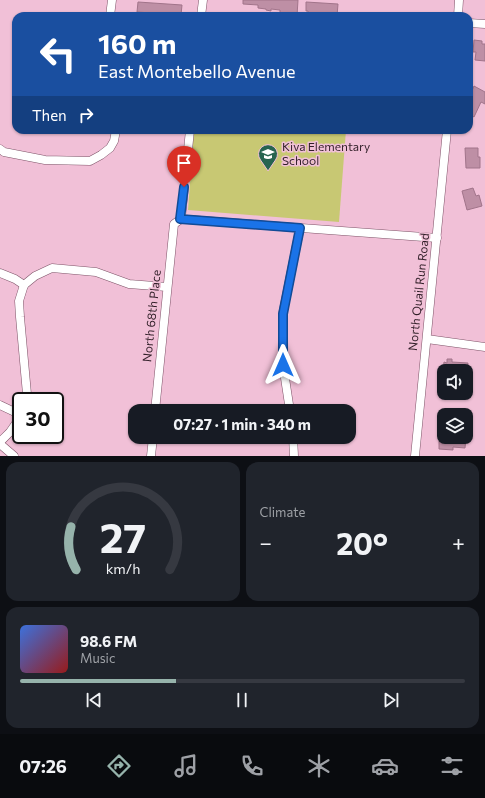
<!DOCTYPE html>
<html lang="en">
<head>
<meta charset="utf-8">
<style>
  body { margin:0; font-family:Commissioner,sans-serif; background:#20242c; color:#f1f3f6; height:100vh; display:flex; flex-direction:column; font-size:15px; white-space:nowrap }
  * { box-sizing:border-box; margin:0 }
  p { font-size:13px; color:#9ea1a6 }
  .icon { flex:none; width:22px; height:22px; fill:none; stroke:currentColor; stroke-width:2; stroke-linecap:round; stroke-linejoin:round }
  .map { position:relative; height:456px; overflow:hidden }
  .sheet { display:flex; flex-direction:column; gap:6px; padding:6px; background:#0d0f14; flex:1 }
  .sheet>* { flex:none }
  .hud { position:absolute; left:12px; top:12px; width:461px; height:122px; border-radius:12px; box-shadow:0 1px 3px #0004; background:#1a4fa0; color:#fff; overflow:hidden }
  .controls { position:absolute; left:437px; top:364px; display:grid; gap:8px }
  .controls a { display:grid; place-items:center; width:36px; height:36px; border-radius:8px; background:#171b24; box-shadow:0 1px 3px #0004; font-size:20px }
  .speed { position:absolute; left:12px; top:392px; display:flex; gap:8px; font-size:20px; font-weight:700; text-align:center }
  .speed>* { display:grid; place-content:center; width:52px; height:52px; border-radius:50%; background:#171b24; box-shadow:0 1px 3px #0004; line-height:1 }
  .speed .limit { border:2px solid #111; border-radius:6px; background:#fff; color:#111 }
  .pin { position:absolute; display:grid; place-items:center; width:34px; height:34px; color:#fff; margin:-41px -17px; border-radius:50% 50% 50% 0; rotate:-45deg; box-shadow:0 0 4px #0007 }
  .pin .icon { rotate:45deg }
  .me { position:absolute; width:44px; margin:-22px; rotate:0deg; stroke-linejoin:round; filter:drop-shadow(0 0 3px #0008) }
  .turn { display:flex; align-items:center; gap:14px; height:84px; padding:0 20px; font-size:18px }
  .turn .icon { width:52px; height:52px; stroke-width:2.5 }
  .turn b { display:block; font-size:28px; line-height:34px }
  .then { display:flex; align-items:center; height:38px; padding:0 20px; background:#0003; gap:8px; font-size:15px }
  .big { font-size:30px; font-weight:700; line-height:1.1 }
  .sheet .widget { flex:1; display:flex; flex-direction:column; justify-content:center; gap:6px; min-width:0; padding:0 14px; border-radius:12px; background:#20242c }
  .sheet .dial { align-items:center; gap:0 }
  .dial svg { height:104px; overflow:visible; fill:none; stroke:#363941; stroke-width:7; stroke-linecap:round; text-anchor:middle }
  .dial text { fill:#f1f3f6; stroke:none }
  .song { display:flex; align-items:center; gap:12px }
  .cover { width:48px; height:48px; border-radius:6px; background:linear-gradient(135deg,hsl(220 70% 55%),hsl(0 70% 35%)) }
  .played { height:4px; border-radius:2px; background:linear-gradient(90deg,#96b3ab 35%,#363941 35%) }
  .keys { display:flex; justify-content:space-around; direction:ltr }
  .heat { display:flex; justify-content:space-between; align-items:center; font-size:22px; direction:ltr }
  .sheet .tiles { flex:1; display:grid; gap:6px; grid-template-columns:1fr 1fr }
  .widget:last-child { grid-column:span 2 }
  .trip { position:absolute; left:128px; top:404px; width:228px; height:40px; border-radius:12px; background:#171b24; box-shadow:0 1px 3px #0004; font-weight:700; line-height:40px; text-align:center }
  .menu { display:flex; height:64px; justify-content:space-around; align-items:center; background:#090b0e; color:#9ea1a6 }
  .menu .icon { width:28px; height:28px }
  .menu .selected { color:#96b3ab }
  .menu b { font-size:18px; color:#f1f3f6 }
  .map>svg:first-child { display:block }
  .green { fill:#c8c873 }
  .building { fill:#be8fa5; stroke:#a1748a }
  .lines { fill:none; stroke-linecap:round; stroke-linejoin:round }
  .minor-casing { stroke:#7e5368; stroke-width:9 }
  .minor { stroke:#fff; stroke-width:8 }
  .route-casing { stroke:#114b97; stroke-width:10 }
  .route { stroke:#1a73e8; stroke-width:7 }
  .labels { text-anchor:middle; stroke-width:3; stroke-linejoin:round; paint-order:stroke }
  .poi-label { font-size:12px; fill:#311f28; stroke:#f1c0d7; text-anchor:start }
  .street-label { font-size:12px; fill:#311f28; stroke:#f1c0d7 }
</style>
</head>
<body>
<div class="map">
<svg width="485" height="456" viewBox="0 0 485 456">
  <rect width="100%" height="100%" fill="#f1c0d7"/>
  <polygon class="green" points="194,130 346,130 339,222 188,210"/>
  <g class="building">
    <polygon points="243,0 298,0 297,16 280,15 280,10 271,9 271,11 266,10 266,9 258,8 258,5 243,4"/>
    <polygon points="138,2 182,5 181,15 137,12"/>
    <polygon points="306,2 338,4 337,16 308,16 308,11 306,11"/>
    <polygon points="474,40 482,41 482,44 485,44 485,61 475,60 476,52 473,52"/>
    <polygon points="474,86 485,92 485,104 481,102 474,117 469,114 471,108 469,107 469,103 472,96 470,95"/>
    <polygon points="465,148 478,148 478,157 480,157 480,168 466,168"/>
    <polygon points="473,188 476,196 479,195 482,206 467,210 462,191"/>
    <polygon points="447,359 452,359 452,362 468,363 467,371 443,371 444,362 447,363"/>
    <polygon points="450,437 466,437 465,448 453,447 453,450 439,449 439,441 450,441"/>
  </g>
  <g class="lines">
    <defs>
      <g id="minor">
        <polyline points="110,16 112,0"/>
        <polyline points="201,16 203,0"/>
        <polyline points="458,16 459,0"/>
        <polyline points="469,23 485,24"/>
        <polyline points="0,149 4,152 45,160 90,161 101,155 110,148 114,141 116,130"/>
        <polyline points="181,219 190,130"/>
        <polyline points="0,273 15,279 24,285"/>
        <polyline points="24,285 35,276 52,268 96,272 129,284 167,287"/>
        <polyline points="24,285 19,301 20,317 27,394 25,401"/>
        <polyline points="427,339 485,347"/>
        <polyline points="0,405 21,415"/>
        <polyline points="155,411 174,224 181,219 437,238"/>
        <polyline points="290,411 283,365 283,313 300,228"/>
        <polyline points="293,437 294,456"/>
        <polyline points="0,442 10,432 21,416"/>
        <polyline points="0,444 14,456"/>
        <polyline points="151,456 153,437"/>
        <polyline points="415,456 447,130"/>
      </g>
    </defs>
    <use href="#minor" class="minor-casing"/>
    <use href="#minor" class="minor"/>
  </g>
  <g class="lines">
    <defs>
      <polyline id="route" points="184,187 180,219 300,228 283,314 283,365"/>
    </defs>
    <use href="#route" class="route-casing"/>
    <use href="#route" class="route"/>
  </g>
  <defs>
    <symbol id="school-pin" viewBox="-11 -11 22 30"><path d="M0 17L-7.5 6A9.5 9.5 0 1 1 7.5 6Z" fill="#276450" stroke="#f1c0d7"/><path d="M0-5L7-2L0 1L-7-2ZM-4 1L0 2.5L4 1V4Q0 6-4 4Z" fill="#fff"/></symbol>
  </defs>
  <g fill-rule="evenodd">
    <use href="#school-pin" x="257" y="143" width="22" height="30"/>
  </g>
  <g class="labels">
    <g class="poi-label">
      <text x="282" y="151">Kiva Elementary<tspan x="282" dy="14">School</tspan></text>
    </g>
    <g class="street-label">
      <text transform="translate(419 292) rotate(-84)" y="4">North Quail Run Road</text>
      <text transform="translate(152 316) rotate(-84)" y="4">North 68th Place</text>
    </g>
  </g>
</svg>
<div class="controls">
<a><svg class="icon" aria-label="sound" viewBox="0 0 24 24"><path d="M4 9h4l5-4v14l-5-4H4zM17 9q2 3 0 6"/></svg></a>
<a><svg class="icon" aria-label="layers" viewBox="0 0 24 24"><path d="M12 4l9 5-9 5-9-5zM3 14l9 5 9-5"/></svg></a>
</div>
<div class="speed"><div class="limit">30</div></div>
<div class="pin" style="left:184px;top:187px;background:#d93025"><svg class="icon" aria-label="arrive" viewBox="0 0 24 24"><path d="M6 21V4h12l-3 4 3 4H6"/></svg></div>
<svg class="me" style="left:283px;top:365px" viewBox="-20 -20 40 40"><path d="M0-17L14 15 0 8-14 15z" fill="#1a73e8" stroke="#fff" stroke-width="4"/></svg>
<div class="trip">07:27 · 1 min · 340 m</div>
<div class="hud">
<div class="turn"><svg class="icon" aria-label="left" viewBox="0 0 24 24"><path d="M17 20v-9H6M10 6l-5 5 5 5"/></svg><div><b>160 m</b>East Montebello Avenue</div></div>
<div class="then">Then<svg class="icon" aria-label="right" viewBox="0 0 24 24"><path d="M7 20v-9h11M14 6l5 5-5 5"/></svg></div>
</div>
</div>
<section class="sheet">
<div class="tiles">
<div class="widget dial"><svg viewBox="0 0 100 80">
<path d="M14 69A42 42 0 1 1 86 69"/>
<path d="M14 69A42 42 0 0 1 10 36" stroke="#96b3ab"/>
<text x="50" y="56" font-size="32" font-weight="700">27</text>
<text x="50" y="72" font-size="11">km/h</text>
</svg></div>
<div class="widget"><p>Climate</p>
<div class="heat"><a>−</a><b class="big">20°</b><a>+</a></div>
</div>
<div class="widget">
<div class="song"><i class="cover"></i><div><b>98.6 FM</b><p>Music</p></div></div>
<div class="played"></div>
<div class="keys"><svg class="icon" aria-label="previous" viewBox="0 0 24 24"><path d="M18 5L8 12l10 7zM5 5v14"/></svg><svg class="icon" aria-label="pause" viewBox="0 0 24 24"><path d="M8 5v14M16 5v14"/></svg><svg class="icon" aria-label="next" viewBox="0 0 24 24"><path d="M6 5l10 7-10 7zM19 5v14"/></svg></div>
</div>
</div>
</section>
<nav class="menu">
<b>07:26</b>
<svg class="icon selected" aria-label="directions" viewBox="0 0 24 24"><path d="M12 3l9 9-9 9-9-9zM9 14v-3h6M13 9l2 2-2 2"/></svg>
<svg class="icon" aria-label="music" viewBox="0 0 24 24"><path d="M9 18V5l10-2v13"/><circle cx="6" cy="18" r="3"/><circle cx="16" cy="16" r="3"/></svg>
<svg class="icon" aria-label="phone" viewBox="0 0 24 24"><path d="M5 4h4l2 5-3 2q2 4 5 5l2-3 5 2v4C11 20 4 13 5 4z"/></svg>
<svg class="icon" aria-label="climate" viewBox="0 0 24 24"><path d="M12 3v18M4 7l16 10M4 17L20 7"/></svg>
<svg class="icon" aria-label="car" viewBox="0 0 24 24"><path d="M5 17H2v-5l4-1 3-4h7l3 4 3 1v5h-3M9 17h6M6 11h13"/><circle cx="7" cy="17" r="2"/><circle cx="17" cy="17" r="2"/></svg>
<svg class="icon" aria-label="filters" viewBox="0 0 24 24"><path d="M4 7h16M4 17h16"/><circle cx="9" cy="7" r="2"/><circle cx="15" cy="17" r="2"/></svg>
</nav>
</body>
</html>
